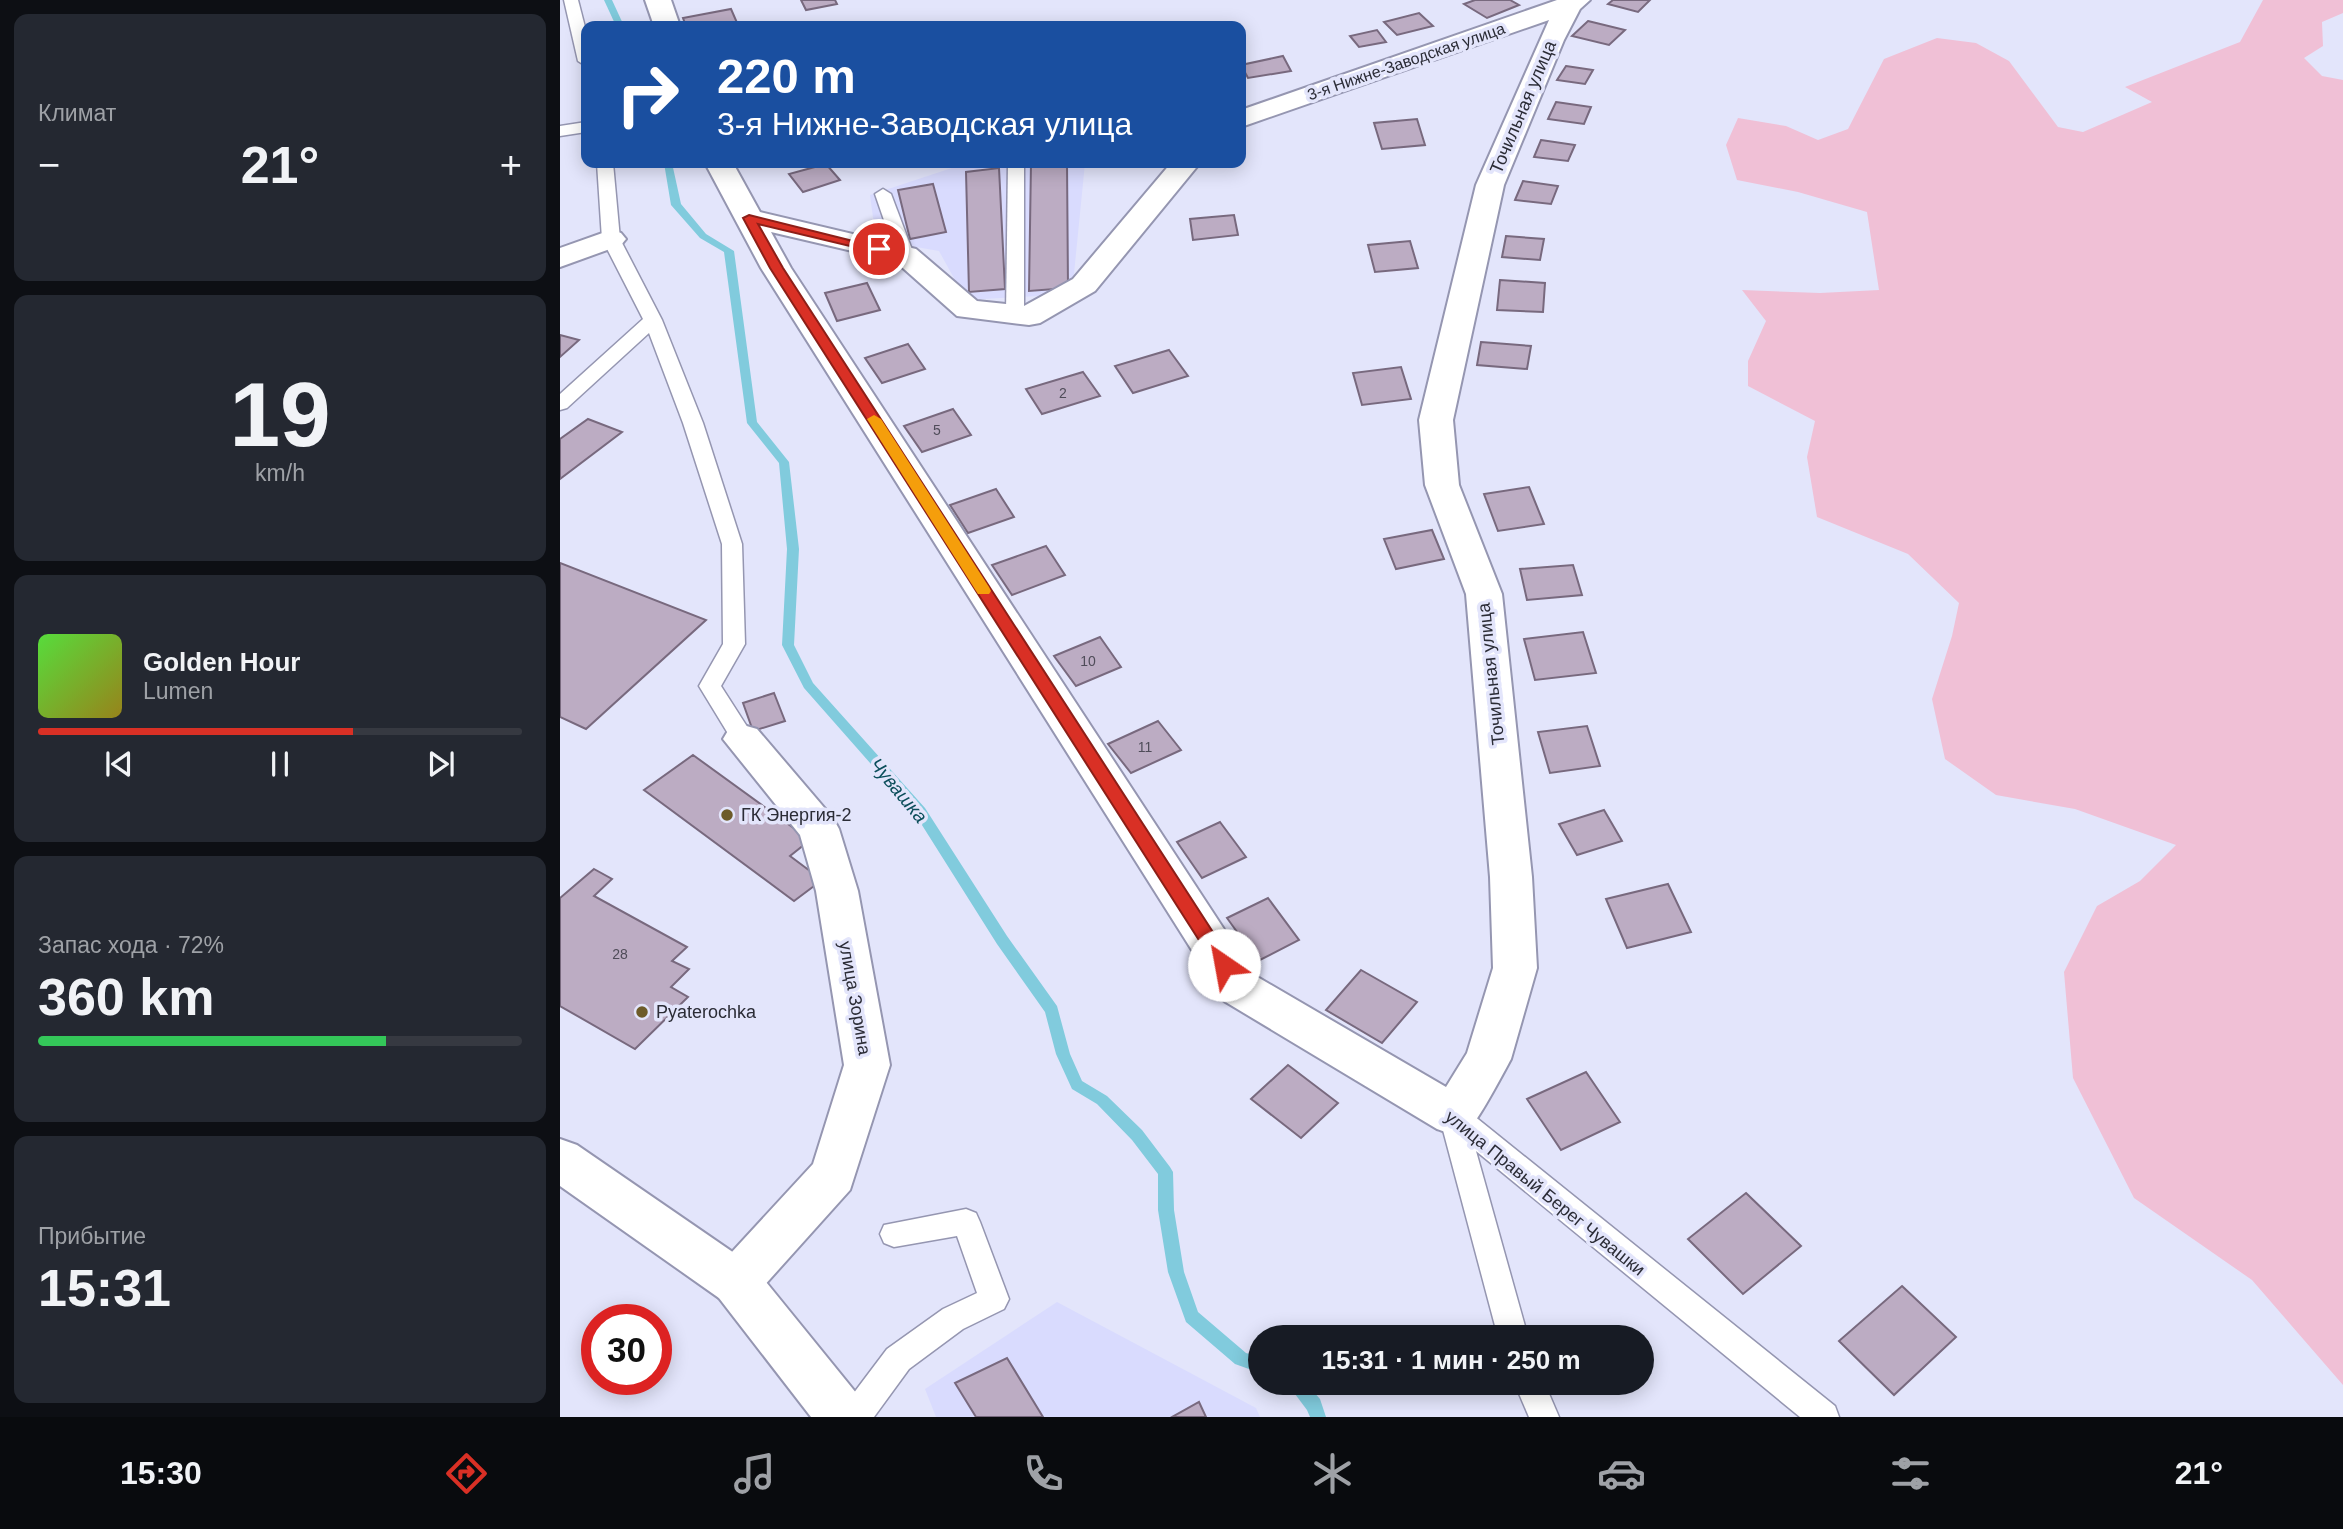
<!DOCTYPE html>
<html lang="ru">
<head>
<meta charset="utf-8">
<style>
  body { margin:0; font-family:Arial,sans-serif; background:#242831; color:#f1f3f6; height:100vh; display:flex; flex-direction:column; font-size:26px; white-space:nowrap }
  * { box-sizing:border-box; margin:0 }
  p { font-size:23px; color:#9ea1a6 }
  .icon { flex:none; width:38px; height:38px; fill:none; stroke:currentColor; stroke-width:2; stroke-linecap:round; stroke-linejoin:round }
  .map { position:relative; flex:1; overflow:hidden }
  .sheet { display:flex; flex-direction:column; gap:14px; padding:14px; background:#0d0f14; width:560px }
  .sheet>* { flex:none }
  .banner { position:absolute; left:21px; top:21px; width:665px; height:147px; border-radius:14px; box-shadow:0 4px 18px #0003; background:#1a4fa0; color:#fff; overflow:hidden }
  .speed { position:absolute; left:21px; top:1304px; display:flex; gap:14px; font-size:35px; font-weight:700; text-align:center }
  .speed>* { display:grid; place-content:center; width:91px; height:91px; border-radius:50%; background:#171b24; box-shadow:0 4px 18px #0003; line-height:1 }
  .speed .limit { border:10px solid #d22; background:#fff; color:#111 }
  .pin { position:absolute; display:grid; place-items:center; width:60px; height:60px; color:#fff; margin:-30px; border:4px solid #fff; border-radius:50%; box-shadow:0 2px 7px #0007 }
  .me { position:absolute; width:77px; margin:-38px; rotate:327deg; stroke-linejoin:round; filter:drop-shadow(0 0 5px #0008) }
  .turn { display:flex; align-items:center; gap:24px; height:147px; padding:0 21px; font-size:32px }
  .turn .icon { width:91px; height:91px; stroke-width:2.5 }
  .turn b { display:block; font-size:49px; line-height:60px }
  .big { font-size:52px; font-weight:700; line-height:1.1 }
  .sheet .card { flex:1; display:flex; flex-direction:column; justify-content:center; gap:10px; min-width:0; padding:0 24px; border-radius:14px; background:#242831 }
  .sheet .dial { align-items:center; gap:0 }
  .dial b { font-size:91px; line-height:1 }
  .song { display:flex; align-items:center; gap:21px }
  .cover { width:84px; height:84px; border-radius:10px; background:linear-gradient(135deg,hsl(110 70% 55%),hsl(50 70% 35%)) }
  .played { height:7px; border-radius:4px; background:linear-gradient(90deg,#d93025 65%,#363941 65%) }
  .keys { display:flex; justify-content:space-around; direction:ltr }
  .heat { display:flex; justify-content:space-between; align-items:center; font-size:38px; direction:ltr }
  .charge { height:10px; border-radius:5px; background:linear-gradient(90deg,#34c759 72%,#363941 0) }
  .trip { position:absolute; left:688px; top:1325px; width:406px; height:70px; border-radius:35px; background:#171b24; box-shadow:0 4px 18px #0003; font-weight:700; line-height:70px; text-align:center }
  .tab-bar { display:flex; height:112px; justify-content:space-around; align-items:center; background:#090b0e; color:#9ea1a6 }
  .tab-bar .icon { width:49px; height:49px }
  .tab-bar .on { color:#d93025 }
  .tab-bar b { font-size:32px; color:#f1f3f6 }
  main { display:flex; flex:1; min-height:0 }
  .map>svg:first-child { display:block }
  .built { fill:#d9dbfe }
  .green { fill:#f0c0d6 }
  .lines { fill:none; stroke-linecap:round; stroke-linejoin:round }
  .stream { fill:#81cbdd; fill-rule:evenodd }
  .building { fill:#bcacc3; stroke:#78697e; stroke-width:2 }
  .service-casing { stroke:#9596b1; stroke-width:3 }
  .minor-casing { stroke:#9596b1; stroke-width:4 }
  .secondary-casing { stroke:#9596b1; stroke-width:4 }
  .service { fill:#fff; fill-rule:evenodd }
  .minor { fill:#fff; fill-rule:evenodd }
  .secondary { fill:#fff; fill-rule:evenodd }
  .route { fill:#d93025; stroke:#8d1f18; stroke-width:2 }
  .slow { fill:#f59e0b }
  .poi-dot { fill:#6d5b29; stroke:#e3e5fb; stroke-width:2.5 }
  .labels { text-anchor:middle; stroke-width:7; stroke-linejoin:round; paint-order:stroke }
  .number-label { font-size:14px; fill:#4f4c59 }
  .far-street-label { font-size:16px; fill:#2b2c36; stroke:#e3e5fb }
  .street-label { font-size:18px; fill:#2b2c36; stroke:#e3e5fb }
  .poi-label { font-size:18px; fill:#2b2c36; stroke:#e3e5fb; text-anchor:start }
  .water-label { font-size:19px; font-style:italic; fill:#0c4e5b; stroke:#e3e5fb }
</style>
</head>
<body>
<main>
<section class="sheet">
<div class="card"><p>Климат</p>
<div class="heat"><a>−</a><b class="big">21°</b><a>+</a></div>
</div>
<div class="card dial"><b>19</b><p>km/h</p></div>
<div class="card">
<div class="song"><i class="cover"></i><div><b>Golden Hour</b><p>Lumen</p></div></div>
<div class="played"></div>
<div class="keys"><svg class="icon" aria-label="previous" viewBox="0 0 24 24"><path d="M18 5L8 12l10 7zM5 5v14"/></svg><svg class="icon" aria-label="pause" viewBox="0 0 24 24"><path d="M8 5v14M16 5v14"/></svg><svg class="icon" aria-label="next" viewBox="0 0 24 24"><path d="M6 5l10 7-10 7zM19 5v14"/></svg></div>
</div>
<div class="card"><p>Запас хода · 72%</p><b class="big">360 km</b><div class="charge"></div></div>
<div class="card"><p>Прибытие</p><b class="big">15:31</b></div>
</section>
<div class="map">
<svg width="1783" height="1417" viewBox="0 0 1783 1417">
  <rect width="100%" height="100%" fill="#e3e5fb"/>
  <g class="built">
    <polygon points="407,163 525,163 512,294 406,300 379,251 316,240 310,195"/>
    <polygon points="497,1302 696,1408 700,1417 376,1417 365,1389"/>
  </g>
  <polygon class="green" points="1703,0 1783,0 1783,13 1762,22 1763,46 1744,58 1762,76 1783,80 1783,1385 1692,1280 1574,1198 1513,1078 1504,972 1537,906 1580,881 1616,845 1515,809 1436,795 1385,759 1372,699 1392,636 1399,603 1348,554 1257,517 1247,457 1255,421 1188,386 1188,361 1206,321 1182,290 1260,293 1319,290 1307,212 1238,192 1177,180 1166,145 1178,118 1226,126 1258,140 1288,129 1324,59 1377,38 1416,43 1449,61 1498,127 1523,132 1592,102 1565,87 1680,42"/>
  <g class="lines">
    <g class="stream">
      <polygon points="44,0 52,0 64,26 56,26"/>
      <polygon points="104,163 112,163 121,204 146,234 174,251 197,422 229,462 239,549 234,645 253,683 365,808 447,936 497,1006 510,1054 522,1081 547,1096 582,1130 610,1167 613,1172 614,1210 624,1272 638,1312 686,1353 700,1357 700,1373 675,1364 626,1322 608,1272 598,1210 598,1174 572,1140 537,1104 512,1089 496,1054 485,1012 437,944 355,814 244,688 222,645 227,549 219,463 187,423 164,252 140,238 111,205"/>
      <polygon points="726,1382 745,1382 760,1399 766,1417 750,1417 747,1410"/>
    </g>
  </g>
  <g class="building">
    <polygon points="241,0 275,0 277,4 246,10"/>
    <polygon points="915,0 950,0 959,5 927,18 904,4"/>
    <polygon points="1053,0 1090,0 1078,12 1048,4"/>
    <polygon points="171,9 178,25 126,26 123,18"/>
    <polygon points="859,13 873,26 837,35 824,22"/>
    <polygon points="1028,21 1065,30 1049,45 1012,36"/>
    <polygon points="817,30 826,42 799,47 790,36"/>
    <polygon points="723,56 731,71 688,78 681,65"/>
    <polygon points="1006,66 1033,70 1025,84 997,80"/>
    <polygon points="996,102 1031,107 1024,124 988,119"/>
    <polygon points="857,119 865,145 822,149 814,123"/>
    <polygon points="981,140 1015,145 1008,161 974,157"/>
    <polygon points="471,163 507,163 508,288 469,291"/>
    <polygon points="266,164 280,180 243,192 229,174"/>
    <polygon points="439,168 445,289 409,292 406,172"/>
    <polygon points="963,181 998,186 991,204 955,200"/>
    <polygon points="373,184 386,232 350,239 338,190"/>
    <polygon points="674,215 678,235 633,240 630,219"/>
    <polygon points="946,236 984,239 980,260 942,257"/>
    <polygon points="850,241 858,268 815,272 808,245"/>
    <polygon points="940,280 985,283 983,312 937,310"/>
    <polygon points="307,283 320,310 277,321 265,293"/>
    <polygon points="0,335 19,340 0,357"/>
    <polygon points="921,342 971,346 967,369 917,365"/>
    <polygon points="348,344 365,369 322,383 305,358"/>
    <polygon points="609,350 628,376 573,393 555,366"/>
    <polygon points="841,367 851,399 802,405 793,373"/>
    <polygon points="523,372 540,396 482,414 466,389"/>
    <polygon points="393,409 411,435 362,452 344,426"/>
    <polygon points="28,419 62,432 0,479 0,439"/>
    <polygon points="969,487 984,524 938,531 924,494"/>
    <polygon points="436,489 454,517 408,533 390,505"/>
    <polygon points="872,530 884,559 836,569 824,539"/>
    <polygon points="486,546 505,575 452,595 432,565"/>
    <polygon points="0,563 146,620 26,729 0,717"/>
    <polygon points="1013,565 1022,595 967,600 960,569"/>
    <polygon points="1023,632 1036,673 975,680 964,639"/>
    <polygon points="540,637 561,667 516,686 494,656"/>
    <polygon points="214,693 225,721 193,731 183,703"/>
    <polygon points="598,721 621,750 571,773 548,744"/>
    <polygon points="1027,726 1040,766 990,773 978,732"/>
    <polygon points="133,755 250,840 230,856 262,880 234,901 84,790"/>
    <polygon points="1044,810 1062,841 1017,855 999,824"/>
    <polygon points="660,822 686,857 642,878 617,842"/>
    <polygon points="34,869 52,879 34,896 127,947 112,961 129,969 111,987 128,997 75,1049 0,1006 0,898"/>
    <polygon points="1108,884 1131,932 1067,948 1046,899"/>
    <polygon points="708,898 739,940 698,961 667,918"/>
    <polygon points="801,970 857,1002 822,1043 766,1010"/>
    <polygon points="728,1065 778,1103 741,1138 691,1099"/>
    <polygon points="1026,1072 1060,1122 1001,1150 967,1099"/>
    <polygon points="1186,1193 1241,1246 1183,1294 1128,1239"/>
    <polygon points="1342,1286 1396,1337 1334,1395 1279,1341"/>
    <polygon points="447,1358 483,1417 416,1417 395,1383"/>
    <polygon points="639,1402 646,1417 612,1417"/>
  </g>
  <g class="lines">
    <defs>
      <g id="service">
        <polygon points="4,0 18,0 26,31 26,66 18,61"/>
        <polygon points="26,122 26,132 0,136 0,126"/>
        <polygon points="37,163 53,163 60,239 102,320 143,423 182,544 185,644 161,686 195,739 191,745 183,747 175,745 139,686 163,644 162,544 123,423 89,333 7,408 0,410 0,394 83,319 42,239"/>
        <polygon points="448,163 464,163 464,314 455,320 446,314"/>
        <polygon points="323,189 331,194 354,255 351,259 339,259 336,255 315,194"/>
        <polygon points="893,1103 903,1107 1275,1406 1279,1417 1240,1417 916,1151 968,1337 938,1337 879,1115 883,1107"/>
        <polygon points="406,1209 416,1213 420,1222 449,1299 444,1309 403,1329 349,1369 314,1417 280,1417 284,1406 327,1349 383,1309 417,1293 397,1236 334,1247 324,1243 320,1234 324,1225"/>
        <polygon points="954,1382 984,1382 999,1417 969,1417"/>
      </g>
      <g id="minor">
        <polygon points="85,0 111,0 120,26 94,26"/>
        <path d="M 997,0 L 1030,0 L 1020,9 L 1004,40 L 944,185 L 893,420 L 899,485 L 942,594 L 972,877 L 977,968 L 951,1059 C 944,1072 917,1123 908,1130 C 897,1137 888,1133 877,1129 L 664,1001 L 201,268 L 145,163 L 173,163 L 200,212 L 356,249 L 417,301 L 464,306 L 513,279 L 611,163 L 640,163 L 535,291 L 480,323 L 469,325 L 397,316 L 335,261 L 211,232 L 231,268 L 694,975 L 886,1087 L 907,1053 L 933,968 L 930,877 L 906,594 L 865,485 L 859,420 L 916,185 L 989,20 L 681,127 L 681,110 Z"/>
        <polygon points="51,230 61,233 66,239 61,245 0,267 0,248"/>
        <polygon points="183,725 197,729 273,818 279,829 298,891 330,1065 290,1190 193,1298 176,1305 159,1298 151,1282 159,1266 253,1164 284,1065 256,891 240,835 163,739 169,729"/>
      </g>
      <polygon id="secondary" points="0,1139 17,1145 193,1266 301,1399 309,1417 251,1417 159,1298 0,1186"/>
    </defs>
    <use href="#service" class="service-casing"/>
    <use href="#minor" class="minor-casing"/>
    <use href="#secondary" class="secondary-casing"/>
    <use href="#service" class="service"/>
    <use href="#minor" class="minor"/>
    <use href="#secondary" class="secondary"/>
  </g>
  <polygon class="route" points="189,215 325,249 319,253 198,224 223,268 671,960 673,965 671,970 664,973 658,970 210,268 183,218"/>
  <polygon class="slow" points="314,415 321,419 429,587 431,591 429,594 418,594 307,419"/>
  <g class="poi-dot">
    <circle cx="167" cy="815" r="7"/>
    <circle cx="82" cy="1012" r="7"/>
  </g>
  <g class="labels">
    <g class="number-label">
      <text x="503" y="398">2</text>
      <text x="377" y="435">5</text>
      <text x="528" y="666">10</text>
      <text x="585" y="752">11</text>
      <text x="60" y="959">28</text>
    </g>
    <g class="far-street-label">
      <text transform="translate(846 61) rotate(-19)" y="6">3-я Нижне-Заводская улица</text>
    </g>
    <g class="street-label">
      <text transform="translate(963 107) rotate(-67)" y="6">Точильная улица</text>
      <text transform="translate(931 674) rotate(-96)" y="6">Точильная улица</text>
      <text transform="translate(295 998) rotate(80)" y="6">улица Зорина</text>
      <text transform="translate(985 1193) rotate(39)" y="6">улица Правый Берег Чувашки</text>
    </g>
    <g class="poi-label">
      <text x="181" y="821">ГК Энергия-2</text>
      <text x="96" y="1018">Pyaterochka</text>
    </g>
    <g class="water-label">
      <text transform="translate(339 790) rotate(50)" y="7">Чувашка</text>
    </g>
  </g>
</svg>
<div class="speed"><div class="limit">30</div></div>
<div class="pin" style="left:319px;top:249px;background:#d93025"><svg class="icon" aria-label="arrive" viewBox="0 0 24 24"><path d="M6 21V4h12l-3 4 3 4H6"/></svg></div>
<svg class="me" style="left:664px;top:965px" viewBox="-20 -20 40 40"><circle r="19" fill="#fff"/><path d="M0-13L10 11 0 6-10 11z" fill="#d93025"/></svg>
<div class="trip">15:31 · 1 мин · 250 m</div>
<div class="banner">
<div class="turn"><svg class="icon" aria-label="right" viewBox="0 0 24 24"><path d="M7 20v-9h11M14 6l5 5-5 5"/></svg><div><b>220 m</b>3-я Нижне-Заводская улица</div></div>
</div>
</div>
</main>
<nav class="tab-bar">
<b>15:30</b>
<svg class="icon on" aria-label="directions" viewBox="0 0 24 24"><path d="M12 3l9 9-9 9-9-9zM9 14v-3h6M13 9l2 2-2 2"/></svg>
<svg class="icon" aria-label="music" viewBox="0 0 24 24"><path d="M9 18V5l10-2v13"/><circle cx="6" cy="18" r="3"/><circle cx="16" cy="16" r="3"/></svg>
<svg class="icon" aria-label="phone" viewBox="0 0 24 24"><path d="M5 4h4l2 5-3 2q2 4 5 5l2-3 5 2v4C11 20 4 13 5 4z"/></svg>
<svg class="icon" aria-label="climate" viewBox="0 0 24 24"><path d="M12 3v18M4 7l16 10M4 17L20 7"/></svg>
<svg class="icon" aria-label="car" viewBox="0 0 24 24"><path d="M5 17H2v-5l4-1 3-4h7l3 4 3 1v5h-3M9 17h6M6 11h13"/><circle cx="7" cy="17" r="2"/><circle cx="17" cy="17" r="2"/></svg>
<svg class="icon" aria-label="filters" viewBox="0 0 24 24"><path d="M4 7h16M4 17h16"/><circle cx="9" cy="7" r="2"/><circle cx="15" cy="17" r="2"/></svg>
<b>21°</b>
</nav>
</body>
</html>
